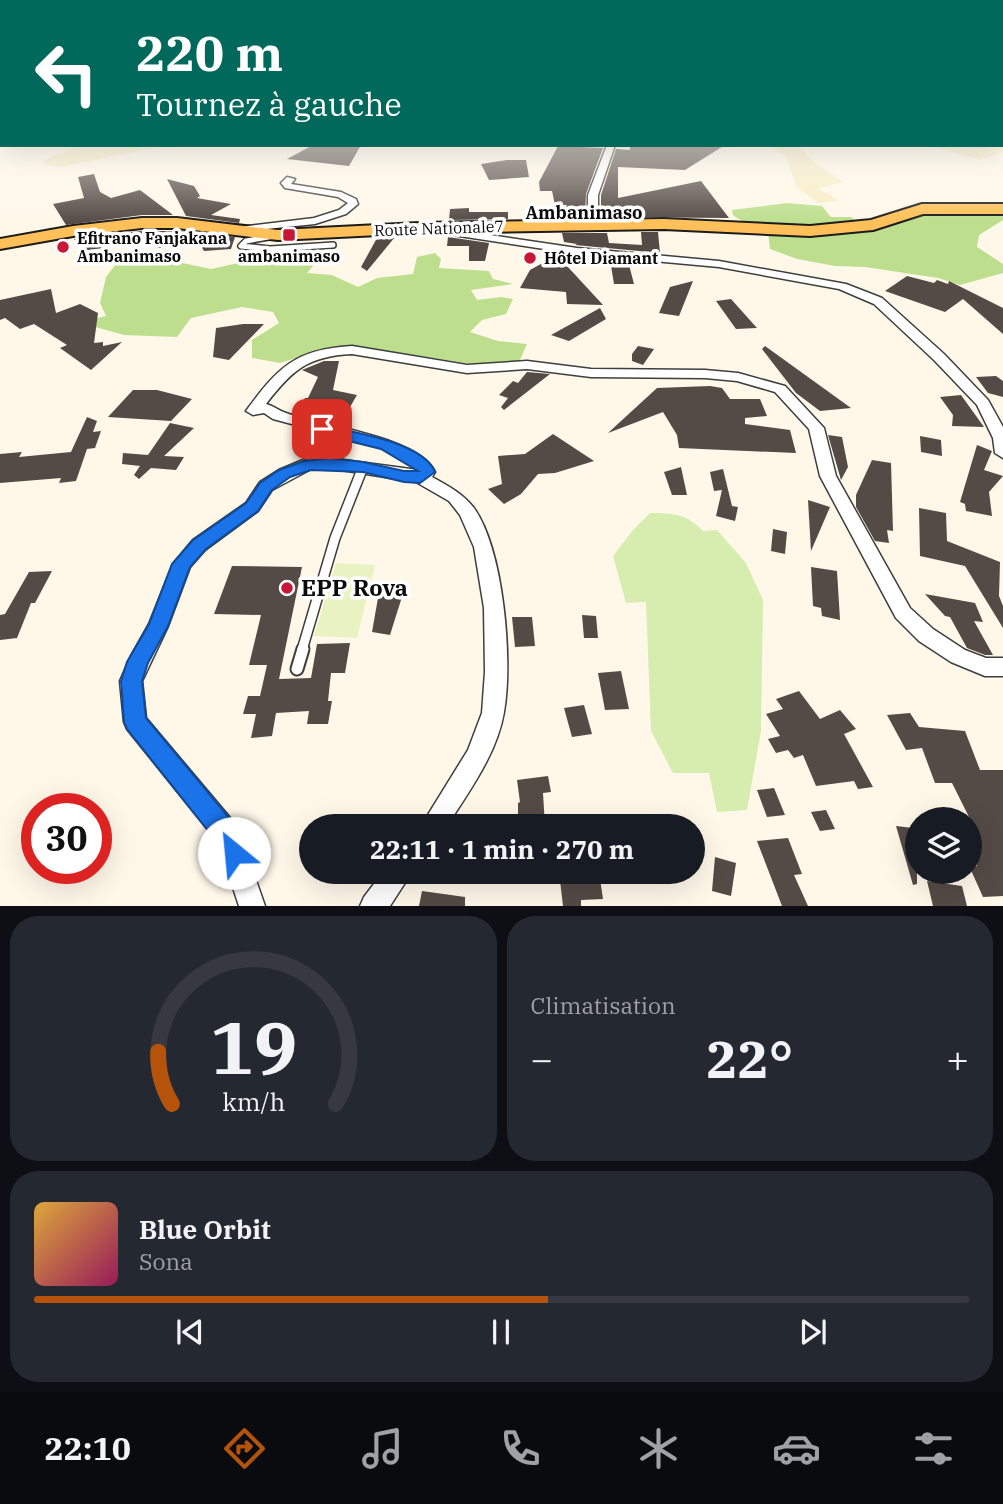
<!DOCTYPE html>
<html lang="fr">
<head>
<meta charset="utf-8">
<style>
  body { margin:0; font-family:"IBM Plex Serif",serif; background:#242831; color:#f1f3f6; height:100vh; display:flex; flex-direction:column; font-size:26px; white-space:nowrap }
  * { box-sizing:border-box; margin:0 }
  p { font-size:23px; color:#9ea1a6 }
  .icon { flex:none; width:38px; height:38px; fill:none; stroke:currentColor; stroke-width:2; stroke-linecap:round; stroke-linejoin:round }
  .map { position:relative; height:906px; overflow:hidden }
  .details { display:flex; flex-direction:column; gap:10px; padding:10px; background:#0d0f14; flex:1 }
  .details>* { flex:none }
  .top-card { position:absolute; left:0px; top:0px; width:1004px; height:147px; box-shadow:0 7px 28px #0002; background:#00695c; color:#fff; overflow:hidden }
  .tools { position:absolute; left:905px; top:807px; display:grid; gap:14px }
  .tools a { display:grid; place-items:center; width:77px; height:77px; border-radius:50%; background:#171b24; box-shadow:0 7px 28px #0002; font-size:35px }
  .speed { position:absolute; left:21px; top:793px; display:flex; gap:14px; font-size:35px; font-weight:700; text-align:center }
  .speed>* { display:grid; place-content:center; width:91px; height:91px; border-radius:50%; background:#171b24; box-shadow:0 7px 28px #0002; line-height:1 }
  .speed .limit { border:10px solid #d22; background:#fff; color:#111 }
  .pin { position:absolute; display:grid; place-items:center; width:60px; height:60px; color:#fff; margin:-30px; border-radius:14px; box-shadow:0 4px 10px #0006 }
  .me { position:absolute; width:77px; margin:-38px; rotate:332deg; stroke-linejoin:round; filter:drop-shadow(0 0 5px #0008) }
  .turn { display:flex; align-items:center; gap:24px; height:147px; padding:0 21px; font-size:32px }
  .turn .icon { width:91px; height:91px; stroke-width:2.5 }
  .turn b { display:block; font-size:49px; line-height:60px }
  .big { font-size:52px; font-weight:800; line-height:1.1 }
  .details .card { flex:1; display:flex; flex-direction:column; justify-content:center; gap:10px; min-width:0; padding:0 24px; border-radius:28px; background:#242831 }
  .details .dial { align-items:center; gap:0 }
  .dial svg { height:182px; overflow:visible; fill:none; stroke:#363941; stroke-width:7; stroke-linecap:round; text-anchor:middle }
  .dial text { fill:#f1f3f6; stroke:none }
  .song { display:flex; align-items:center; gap:21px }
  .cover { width:84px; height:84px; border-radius:10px; background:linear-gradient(135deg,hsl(40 70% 55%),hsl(330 70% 35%)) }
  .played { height:7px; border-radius:4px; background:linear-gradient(90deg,#b45309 55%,#363941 55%) }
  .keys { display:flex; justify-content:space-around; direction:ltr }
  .heat { display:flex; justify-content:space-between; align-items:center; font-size:38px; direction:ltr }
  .details .tiles { flex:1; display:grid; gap:10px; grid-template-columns:1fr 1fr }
  .card:last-child { grid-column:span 2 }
  .trip { position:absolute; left:299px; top:814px; width:406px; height:70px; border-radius:35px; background:#171b24; box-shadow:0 7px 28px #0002; font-weight:800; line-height:70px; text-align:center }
  .tab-bar { display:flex; height:112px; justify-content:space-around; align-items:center; background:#090b0e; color:#9ea1a6 }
  .tab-bar .icon { width:49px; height:49px }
  .tab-bar .current { color:#b45309 }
  .tab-bar b { font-size:32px; color:#f1f3f6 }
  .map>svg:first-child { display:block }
  .farmland { fill:#f8edc6 }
  .green { fill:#d7edaf }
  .forest { fill:#bddf8d }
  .pitch { fill:#e9f3c2 }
  .building { fill:#544a46 }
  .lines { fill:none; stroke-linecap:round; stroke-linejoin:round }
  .lane-far2-casing { stroke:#3e3e3e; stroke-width:8 }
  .lane-far1-casing { stroke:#3e3e3e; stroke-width:12 }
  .lane-casing { stroke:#3e3e3e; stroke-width:15 }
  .street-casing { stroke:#3e3e3e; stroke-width:3 }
  .primary-casing { stroke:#1c1c1c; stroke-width:4 }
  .lane-far2 { stroke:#fff; stroke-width:5 }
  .lane-far1 { stroke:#fff; stroke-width:9 }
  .lane { stroke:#fff; stroke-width:11 }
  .street { fill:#fff; fill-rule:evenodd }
  .primary { fill:#ffc059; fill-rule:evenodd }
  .route { fill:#1a73e8; stroke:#114b97; stroke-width:2 }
  .poi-dot { fill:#c71737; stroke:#fff; stroke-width:2.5 }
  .labels { text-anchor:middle; stroke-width:7; stroke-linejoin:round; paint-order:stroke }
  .far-street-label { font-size:16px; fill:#0b0b0b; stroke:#fff }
  .far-poi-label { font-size:16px; font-weight:bold; fill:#0b0b0b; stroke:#fff; text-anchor:start }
  .far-neighbourhood-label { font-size:18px; font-weight:bold; fill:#0b0b0b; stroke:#fff }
  .near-poi-label { font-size:23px; font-weight:bold; fill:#0b0b0b; stroke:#fff; text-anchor:start }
</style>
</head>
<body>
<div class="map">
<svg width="1003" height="906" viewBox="0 0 1003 906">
  <rect width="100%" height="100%" fill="#fff8e9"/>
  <g class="farmland">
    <polygon points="1003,96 1003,152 979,160 931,145 1003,145"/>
    <polygon points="80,145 187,145 147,149 62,167 45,165 44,162 49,158"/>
    <polygon points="767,145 798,145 816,164 844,182 819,188 839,201 818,203 796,186 786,156"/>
  </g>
  <path class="green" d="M 650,513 C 673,513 687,514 703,531 L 717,530 L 746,563 L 763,600 L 761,731 L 747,810 L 717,812 L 709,773 L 673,773 L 651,731 L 646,602 L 626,603 L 613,556 L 633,530 Z"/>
  <g class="forest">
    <path d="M 787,203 L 822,206 L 831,217 L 851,217 L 857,222 C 826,226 758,236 733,215 L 732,210 Z"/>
    <polygon points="1003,211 1003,220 979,235 977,247 1003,264 1003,273 960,285 938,278 865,267 835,266 797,259 770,249 768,232 830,233 908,212"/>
    <polygon points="307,249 319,259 307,273 332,275 358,287 377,278 413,274 417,257 435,253 441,259 439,268 489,271 493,279 513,284 471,290 477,300 501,297 513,299 506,314 482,320 470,332 498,341 527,344 519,362 473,364 348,345 324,349 280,363 252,358 252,340 279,323 273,312 242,307 191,318 177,337 124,335 88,325 89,320 106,316 100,303 106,277 116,264 149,256 211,269 252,260 259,251"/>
  </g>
  <polygon class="pitch" points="336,563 375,565 357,638 314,636"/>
  <g class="building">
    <polygon points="313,145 361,145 349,166 287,159"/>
    <polygon points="630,145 725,145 685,170 618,167 618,198 701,181 729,218 601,217 601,195 616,149 630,150"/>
    <polygon points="558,146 603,148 586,194 585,218 562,218 567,205 555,205 552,191 540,191 539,182"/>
    <polygon points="507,160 526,160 529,177 489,180 481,164"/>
    <polygon points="94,174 100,192 111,198 140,190 173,215 142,215 66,225 53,204 84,198 78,177"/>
    <polygon points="167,179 194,186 200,196 197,198 231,204 211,215 240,219 239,223 186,216"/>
    <polygon points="469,208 469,212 508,212 508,219 449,220 450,209"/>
    <polygon points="142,231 177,231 191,232 160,248 111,234"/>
    <polygon points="641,232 658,232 660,253 575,245 577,244 564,242 562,233 607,233 609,243 642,245"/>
    <polygon points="204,234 235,237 231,249 204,251 200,244"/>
    <polygon points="102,235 103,248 82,251 74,239"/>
    <polygon points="395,237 367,271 361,267 377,238"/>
    <polygon points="448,237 489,243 485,261 469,261 469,246 447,246"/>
    <polygon points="559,254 628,261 634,284 614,284 611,266 567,266 603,305 567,304 566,292 520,288 530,270"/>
    <polygon points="907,276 934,283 937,280 948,284 949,281 1003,308 1003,334 963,299 945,312 885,291"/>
    <polygon points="693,281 679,316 659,313 670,287"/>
    <polygon points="51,289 56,313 80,304 98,313 94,343 103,342 103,346 122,342 91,370 60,348 67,345 34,324 20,329 5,318 0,320 0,300"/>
    <polygon points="731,299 757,328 736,329 716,301"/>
    <polygon points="600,308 606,319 569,341 551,335"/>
    <polygon points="243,324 264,324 229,360 213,357 216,328"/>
    <polygon points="638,346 654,349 643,365 632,361 632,354"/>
    <polygon points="765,346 851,408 820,411 796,393 762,349"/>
    <polygon points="324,361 339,361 333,390 357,395 343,419 323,416 321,420 297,413 305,398 308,398 318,377 302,370"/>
    <polygon points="527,372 550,374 504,410 501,407 508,398 499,395 513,381 518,383"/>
    <polygon points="996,376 1003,381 1003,397 988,393 976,377"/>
    <polygon points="710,386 722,388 730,399 760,399 767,416 745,418 745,424 790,430 796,453 679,448 677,435 663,412 608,433 657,388"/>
    <polygon points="133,390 157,390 192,399 171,421 108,417"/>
    <polygon points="961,395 984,427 952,426 953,415 940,397"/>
    <polygon points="87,417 97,421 93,432 101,431 95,448 87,449 76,481 59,483 61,478 0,483 0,454 22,452 19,457 71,452"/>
    <polygon points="170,423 194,428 164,456 184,457 176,470 151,468 139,479 134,475 140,466 122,464 123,453 148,455"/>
    <polygon points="553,434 594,461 555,473 538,474 521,494 504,504 488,489 502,484 498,456 525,454"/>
    <polygon points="828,435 842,437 848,467 841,480"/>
    <polygon points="920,436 941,440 942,456 921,452"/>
    <polygon points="977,445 992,451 984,470 1003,476 989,492 992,516 966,511 965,504 960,502"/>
    <polygon points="872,460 891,463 893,531 887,530 889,543 875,541 856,507 856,495"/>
    <polygon points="681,467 687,495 672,495 664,472"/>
    <polygon points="723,469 732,506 738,507 735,521 716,516 722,490 714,491 710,472"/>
    <polygon points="808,500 830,507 811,551"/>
    <polygon points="919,508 946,513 947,541 1000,562 999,596 1003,606 1003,628 965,566 920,556"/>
    <polygon points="773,529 787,532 785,554 771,551"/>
    <polygon points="232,566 302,567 279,679 311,678 317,644 350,643 345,673 331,673 328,701 332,701 328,724 307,724 309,711 276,713 272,736 251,738 256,714 243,714 248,696 260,696 267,665 249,665 261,615 214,614"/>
    <polygon points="811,567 837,571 840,620 822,616 821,608 813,606"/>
    <polygon points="52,571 35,603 31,603 17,638 0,640 0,615 5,614 29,572"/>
    <polygon points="381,581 406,584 390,635 372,632"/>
    <polygon points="925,594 975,603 983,622 974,621 993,655 985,655 967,648 950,617 945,616"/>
    <polygon points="582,615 596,616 598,638 584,638"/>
    <polygon points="512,617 532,617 535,646 515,647"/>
    <polygon points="621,671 629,709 605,710 598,673"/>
    <polygon points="799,691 820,719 840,710 856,729 844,734 873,787 858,789 854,781 816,786 803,755 794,758 788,750 776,753 768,739 780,736 766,714 783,709 776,699"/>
    <polygon points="584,705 592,734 572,737 564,708"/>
    <polygon points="910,713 919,727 965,731 980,770 1003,770 1003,896 983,897 970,868 977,866 970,846 970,819 952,783 935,783 922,748 906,750 887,715"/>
    <polygon points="548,776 551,792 543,793 545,826 518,826 518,803 520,802 517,780"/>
    <polygon points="774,788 785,815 767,817 757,790"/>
    <polygon points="826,810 835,829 820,831 811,812"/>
    <polygon points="896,826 913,828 917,842 917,884 913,885"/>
    <polygon points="788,838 802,874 794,875 808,906 782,906 757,841"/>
    <polygon points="715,857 736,863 731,896 712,891"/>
    <polygon points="559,872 599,872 603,899 581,900 581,906 563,906"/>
    <polygon points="927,881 962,886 967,906 933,906"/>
    <polygon points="422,891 465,897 465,906 419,906"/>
  </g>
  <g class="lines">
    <defs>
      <polyline id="lane-far2" points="274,236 246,241 241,246 270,249 333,245"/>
      <polyline id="lane-far1" points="302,650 335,538 363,467"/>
      <polyline id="lane" points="297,669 303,649"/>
      <g id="street">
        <polygon points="607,145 615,145 598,195 598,225 593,228 588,225 588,195"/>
        <polygon points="287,177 295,179 291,184 341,192 356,199 358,204 346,214 315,224 236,232 235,230 240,227 314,218 339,210 348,203 338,197 285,188 281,183"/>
        <polygon points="437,227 577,248 719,261 846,284 882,298 944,354 988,400 1003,427 1003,458 995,453 993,438 977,405 934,360 874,304 839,289 719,267 577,254 433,232 432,230"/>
        <path d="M 352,346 L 467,365 L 527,361 L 591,369 L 705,370 L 738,373 L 785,386 L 824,428 L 836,476 L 910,608 L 933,629 L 965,650 L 986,658 L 1003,658 L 1003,676 L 985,676 L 951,662 L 919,641 L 896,618 L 820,476 L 809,429 L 775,392 L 737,381 L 705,378 L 591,377 L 527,369 L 467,373 L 352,354 C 308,356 292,370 266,404 C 274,406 279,411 286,413 C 321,426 420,437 435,472 L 432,477 C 448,486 462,493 474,508 C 504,551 513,661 504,712 C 497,754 469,791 447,826 L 421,826 L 468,750 L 482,713 L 485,672 L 484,608 L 474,547 L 460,515 L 449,501 L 416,482 L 329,468 L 311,469 L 272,490 L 258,511 L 205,550 L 190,567 L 168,626 L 142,681 L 146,718 L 237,826 L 265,906 L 239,906 L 218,842 L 127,729 L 124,722 L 120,681 L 131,656 L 149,624 L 173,564 L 193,540 L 246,503 L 260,482 L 279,470 L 303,460 L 329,458 L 418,470 L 381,448 L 273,419 L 264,413 L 253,415 L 246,411 C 278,367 296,349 352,346 Z"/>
        <polygon points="383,872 412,872 390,906 360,906 364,897"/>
      </g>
      <polygon id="primary" points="922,204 1003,204 1003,214 923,214 873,230 810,236 664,229 419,233 278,240 177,228 142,228 73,236 0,249 0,239 73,226 142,218 177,218 278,230 419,223 664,219 810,226 871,220"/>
    </defs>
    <use href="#lane-far2" class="lane-far2-casing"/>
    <use href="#lane-far1" class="lane-far1-casing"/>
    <use href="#lane" class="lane-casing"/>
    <use href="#street" class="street-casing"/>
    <use href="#primary" class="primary-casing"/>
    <use href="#lane-far2" class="lane-far2"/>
    <use href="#lane-far1" class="lane-far1"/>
    <use href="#lane" class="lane"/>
    <use href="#street" class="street"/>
    <use href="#primary" class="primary"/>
  </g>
  <linearGradient id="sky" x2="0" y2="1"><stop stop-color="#8ec9f0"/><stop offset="0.43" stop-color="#fffcf5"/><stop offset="1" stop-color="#fffcf5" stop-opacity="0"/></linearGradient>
  <rect width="1003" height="223" fill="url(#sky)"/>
  <path class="route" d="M 322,425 C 351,432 423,442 435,472 L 420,483 L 404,482 L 363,472 L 311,470 L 290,477 L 272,490 L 258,511 L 206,549 L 190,567 L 168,626 L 148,663 L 142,681 L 146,718 L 236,826 L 247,853 L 243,862 L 234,866 L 225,862 L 217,842 L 127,729 L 124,722 L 121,681 L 127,662 L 149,624 L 172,564 L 193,540 L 246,503 L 260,483 L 279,470 L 304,461 L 329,458 L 363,462 L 404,471 L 418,471 L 381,449 L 317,433 L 314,429 Z"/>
  <g class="poi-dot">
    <rect x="282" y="228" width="14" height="14" rx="3.5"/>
    <circle cx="63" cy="247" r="7"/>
    <circle cx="530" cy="258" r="7"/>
    <circle cx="287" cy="588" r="7"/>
  </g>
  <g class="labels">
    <g class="far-street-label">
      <text transform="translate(439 228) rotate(-2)" y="6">Route Nationale7</text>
    </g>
    <g class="far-poi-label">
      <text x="77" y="244">Efitrano Fanjakana<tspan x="77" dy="18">Ambanimaso</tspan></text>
      <text x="289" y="262" text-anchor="middle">ambanimaso</text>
      <text x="544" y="264">Hôtel Diamant</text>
    </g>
    <g class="far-neighbourhood-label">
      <text x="584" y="219">Ambanimaso</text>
    </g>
    <g class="near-poi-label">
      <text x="301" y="596">EPP Rova</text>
    </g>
  </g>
</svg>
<div class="tools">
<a><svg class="icon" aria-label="layers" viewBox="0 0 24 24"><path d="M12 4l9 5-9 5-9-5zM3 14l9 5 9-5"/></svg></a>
</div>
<div class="speed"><div class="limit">30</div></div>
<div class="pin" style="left:322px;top:429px;background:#d93025"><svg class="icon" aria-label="arrive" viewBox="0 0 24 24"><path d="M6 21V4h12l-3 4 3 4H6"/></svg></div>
<svg class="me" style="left:234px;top:853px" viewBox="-20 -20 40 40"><circle r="19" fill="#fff"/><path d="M0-13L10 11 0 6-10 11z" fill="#1a73e8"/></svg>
<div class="trip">22:11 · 1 min · 270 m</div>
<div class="top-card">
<div class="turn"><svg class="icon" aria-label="left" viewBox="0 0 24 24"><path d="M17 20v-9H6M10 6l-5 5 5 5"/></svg><div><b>220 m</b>Tournez à gauche</div></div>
</div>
</div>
<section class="details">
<div class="tiles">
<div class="card dial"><svg viewBox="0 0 100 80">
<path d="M14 69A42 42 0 1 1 86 69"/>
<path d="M14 69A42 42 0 0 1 8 46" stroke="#b45309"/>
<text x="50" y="56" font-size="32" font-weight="700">19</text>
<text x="50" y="72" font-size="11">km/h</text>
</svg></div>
<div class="card"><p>Climatisation</p>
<div class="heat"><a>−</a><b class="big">22°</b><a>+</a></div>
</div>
<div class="card">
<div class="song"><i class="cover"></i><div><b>Blue Orbit</b><p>Sona</p></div></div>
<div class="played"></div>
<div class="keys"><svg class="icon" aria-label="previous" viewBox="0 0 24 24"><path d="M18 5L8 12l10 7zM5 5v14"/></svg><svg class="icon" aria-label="pause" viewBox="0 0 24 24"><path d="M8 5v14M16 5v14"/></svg><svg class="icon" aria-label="next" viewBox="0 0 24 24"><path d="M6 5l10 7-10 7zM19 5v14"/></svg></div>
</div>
</div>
</section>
<nav class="tab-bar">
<b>22:10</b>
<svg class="icon current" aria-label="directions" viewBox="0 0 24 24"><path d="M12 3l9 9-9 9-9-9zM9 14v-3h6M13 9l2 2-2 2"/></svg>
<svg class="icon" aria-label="music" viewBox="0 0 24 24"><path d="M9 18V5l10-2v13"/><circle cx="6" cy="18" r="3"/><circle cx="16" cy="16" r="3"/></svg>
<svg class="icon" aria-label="phone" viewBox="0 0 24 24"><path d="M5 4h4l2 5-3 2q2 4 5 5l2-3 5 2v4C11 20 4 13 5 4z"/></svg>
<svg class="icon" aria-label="climate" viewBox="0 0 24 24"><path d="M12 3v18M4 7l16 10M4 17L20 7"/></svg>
<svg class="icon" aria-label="car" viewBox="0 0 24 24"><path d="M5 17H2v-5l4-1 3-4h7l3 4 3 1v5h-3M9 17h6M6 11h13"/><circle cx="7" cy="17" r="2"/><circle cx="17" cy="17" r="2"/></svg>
<svg class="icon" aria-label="filters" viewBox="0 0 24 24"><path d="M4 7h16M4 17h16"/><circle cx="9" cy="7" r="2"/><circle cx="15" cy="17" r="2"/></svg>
</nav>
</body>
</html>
